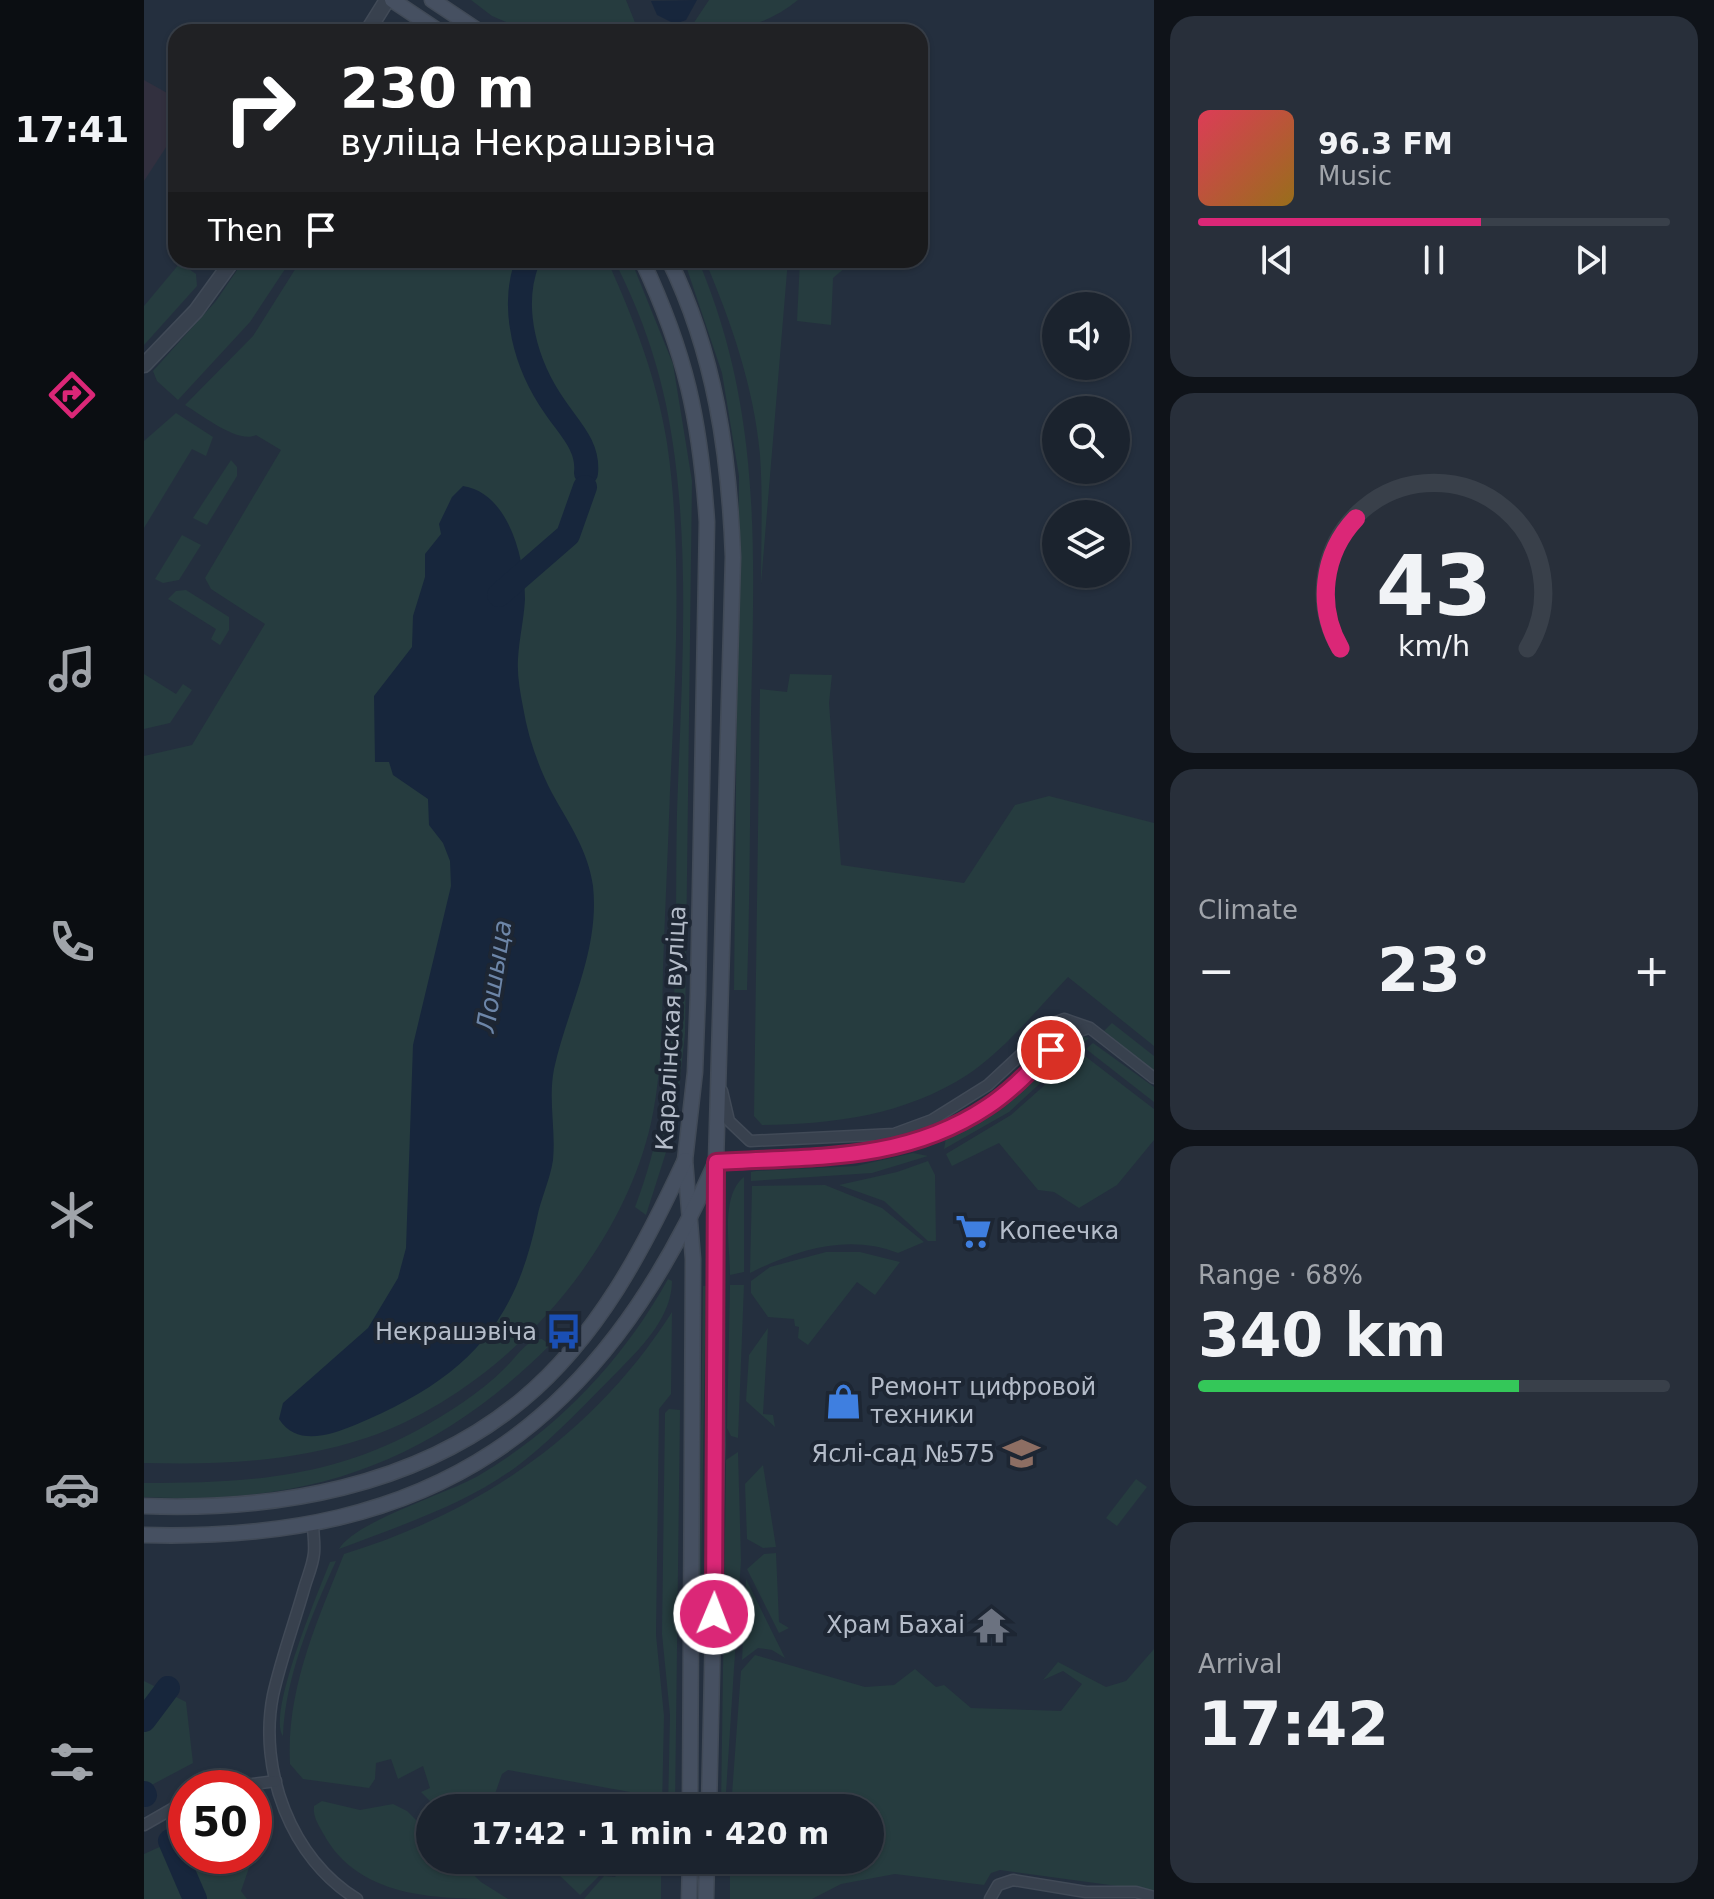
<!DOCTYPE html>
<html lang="en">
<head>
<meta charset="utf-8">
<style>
  body { margin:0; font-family:"DejaVu Sans",sans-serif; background:#282f3a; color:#f1f3f6; height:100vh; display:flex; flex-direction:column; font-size:30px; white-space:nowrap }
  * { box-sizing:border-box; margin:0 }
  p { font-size:26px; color:#a0a4aa }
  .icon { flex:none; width:44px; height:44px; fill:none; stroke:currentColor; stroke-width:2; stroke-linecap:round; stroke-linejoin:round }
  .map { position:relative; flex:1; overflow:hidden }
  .sheet { display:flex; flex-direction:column; gap:16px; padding:16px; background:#0f1319; width:560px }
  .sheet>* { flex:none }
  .hud { position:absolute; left:24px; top:24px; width:760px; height:244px; border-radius:24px; box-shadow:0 2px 6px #0004,0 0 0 2px #39404a; background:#202124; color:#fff; overflow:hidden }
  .fabs { position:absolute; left:898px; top:292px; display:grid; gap:16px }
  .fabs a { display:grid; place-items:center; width:88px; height:88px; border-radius:50%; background:#1b232e; box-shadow:0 2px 6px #0004,0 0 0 2px #39404a; font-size:40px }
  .speed { position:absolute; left:24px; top:1770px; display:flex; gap:16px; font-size:40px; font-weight:700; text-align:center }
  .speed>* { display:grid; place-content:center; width:104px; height:104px; border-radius:50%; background:#1b232e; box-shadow:0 2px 6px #0004,0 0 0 2px #39404a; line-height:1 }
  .speed .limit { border:12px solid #d22; background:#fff; color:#111 }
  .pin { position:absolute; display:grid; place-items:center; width:68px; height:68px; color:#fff; margin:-34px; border:4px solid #fff; border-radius:50%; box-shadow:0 2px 8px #0007 }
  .me { position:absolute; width:88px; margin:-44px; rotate:1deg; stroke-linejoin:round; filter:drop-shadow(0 0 6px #0008) }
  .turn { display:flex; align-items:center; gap:28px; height:168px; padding:0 40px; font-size:36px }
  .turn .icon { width:104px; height:104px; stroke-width:2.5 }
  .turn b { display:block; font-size:56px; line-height:68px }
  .then { display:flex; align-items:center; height:76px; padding:0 40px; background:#0003; gap:16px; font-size:30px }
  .big { font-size:60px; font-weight:600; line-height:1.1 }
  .sheet .widget { flex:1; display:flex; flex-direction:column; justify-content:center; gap:12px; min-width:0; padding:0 28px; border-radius:24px; background:#282f3a }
  .sheet .dial { align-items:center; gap:0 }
  .dial svg { height:208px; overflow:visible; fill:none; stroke:#39404a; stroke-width:7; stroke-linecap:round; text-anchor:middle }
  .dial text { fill:#f1f3f6; stroke:none }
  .song { display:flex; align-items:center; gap:24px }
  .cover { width:96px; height:96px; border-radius:12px; background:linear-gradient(135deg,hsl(350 70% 55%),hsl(40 70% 35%)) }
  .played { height:8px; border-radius:4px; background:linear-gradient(90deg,#db2777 60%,#39404a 60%) }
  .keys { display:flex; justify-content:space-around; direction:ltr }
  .heat { display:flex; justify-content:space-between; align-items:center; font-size:44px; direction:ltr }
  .charge { height:12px; border-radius:6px; background:linear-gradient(90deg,#34c759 68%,#39404a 0) }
  .trip { position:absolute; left:272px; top:1794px; width:468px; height:80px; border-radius:40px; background:#1b232e; box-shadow:0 2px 6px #0004,0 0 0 2px #39404a; font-weight:600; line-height:80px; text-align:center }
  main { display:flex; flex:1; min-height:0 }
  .dock { display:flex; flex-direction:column; width:144px; justify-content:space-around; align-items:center; background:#0b0e12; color:#a0a4aa }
  .dock .icon { width:56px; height:56px }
  .dock .selected { color:#db2777 }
  .dock b { font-size:36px; color:#f1f3f6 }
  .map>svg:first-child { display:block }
  .medical { fill:#32303f }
  .green { fill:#263c3f }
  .water { fill:#17263c }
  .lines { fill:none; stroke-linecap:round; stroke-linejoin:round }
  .river { stroke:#17263c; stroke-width:24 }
  .minor-casing { stroke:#414a57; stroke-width:13 }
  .tertiary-casing { stroke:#414a57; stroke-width:17 }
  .secondary-casing { stroke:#414a57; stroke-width:17 }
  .minor { stroke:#38414e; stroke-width:10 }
  .tertiary { stroke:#38414e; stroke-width:14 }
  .secondary { stroke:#465061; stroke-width:14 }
  .route-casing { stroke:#8e194d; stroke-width:20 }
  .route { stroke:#db2777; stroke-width:14 }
  .labels { text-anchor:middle; stroke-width:8; stroke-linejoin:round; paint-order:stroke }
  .street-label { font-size:24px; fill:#b4bcc9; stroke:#1d2633 }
  .poi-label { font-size:24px; fill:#b4bcc9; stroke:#1d2633; text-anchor:end }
  .water-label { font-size:26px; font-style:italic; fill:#6d86a8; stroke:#1d2633 }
</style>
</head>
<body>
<main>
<nav class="dock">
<b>17:41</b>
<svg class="icon selected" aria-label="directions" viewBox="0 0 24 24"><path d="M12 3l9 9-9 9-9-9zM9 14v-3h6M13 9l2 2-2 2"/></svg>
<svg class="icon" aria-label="music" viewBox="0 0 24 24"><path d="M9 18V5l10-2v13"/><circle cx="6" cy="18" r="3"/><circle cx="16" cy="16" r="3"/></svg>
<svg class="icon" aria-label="phone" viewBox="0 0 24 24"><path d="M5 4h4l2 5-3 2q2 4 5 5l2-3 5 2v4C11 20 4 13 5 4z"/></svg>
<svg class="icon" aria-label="climate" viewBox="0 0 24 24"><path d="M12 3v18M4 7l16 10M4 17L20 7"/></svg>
<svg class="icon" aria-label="car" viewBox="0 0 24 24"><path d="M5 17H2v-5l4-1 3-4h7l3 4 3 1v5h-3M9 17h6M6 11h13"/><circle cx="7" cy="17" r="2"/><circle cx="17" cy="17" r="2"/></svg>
<svg class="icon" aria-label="filters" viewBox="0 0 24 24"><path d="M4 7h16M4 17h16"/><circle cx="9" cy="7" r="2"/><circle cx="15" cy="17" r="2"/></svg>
</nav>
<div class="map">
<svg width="1010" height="1899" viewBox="0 0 1010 1899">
  <rect width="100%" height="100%" fill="#242f3e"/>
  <polygon class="medical" points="0,80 32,98 32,132 0,181"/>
  <g class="green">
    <polygon points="327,0 482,0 492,25 503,32 385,32 348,16"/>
    <path d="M 565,0 L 654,0 C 623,25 592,32 554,32 L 549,24 Z"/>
    <polygon points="100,260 147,260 106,322 34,400 13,381 9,371 72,301"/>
    <path d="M 157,260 L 463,260 C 490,319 513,379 523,443 C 539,549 531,683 526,791 C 524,850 521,910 519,969 C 518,1020 518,1073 507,1123 C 476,1260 354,1393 222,1438 C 150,1462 75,1465 0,1463 L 0,756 L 48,745 L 121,624 L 67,589 L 61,578 L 137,450 L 112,435 C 95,444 59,416 41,405 L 109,336 Z"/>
    <path d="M 470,260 L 487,260 L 529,364 L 548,481 L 541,1034 L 531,1124 L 502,1215 L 491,1207 C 540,1081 530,944 533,812 C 537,691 547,558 528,438 C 519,376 499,316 470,260 Z"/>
    <path d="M 540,260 L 554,260 C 619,412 610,555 607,716 C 606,807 606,899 603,990 L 590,990 L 595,476 L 578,373 Z"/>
    <path d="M 561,260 L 644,260 L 617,584 C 617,541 619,498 616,455 C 610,387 587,322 561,260 Z"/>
    <polygon points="656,260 709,261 689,278 687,325 653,321"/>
    <polygon points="36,263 52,274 53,286 0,345 0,306"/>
    <polygon points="32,413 69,437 62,456 48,449 0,528 0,441"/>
    <polygon points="87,460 93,467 93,476 63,525 49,518"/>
    <polygon points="38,535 57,545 35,580 19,583 11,579"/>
    <polygon points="42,590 85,617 85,630 76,645 67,639 72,629 24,599 32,591"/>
    <polygon points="0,674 32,694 39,684 48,690 26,723 0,729"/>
    <path d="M 646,674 L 688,675 L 685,703 L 697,865 L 820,883 L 871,805 L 905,796 L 1010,823 L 1010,1046 L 924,977 C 894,1008 860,1051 823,1075 C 761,1115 691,1124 618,1125 L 610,1116 L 616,689 L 643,692 Z"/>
    <polygon points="968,1023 1010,1056 1010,1071 960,1031"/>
    <polygon points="937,1036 945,1038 865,1112 800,1149 802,1138 844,1112"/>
    <polygon points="949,1043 1010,1087 1010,1102 942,1049"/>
    <polygon points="937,1053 1010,1109 1010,1140 973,1185 935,1208 910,1192 894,1190 855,1143 808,1166 802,1154 867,1115"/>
    <polygon points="769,1153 784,1156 728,1173 607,1181 607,1172 612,1171 712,1166"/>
    <polygon points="784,1161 791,1175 792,1241 784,1241 740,1201 695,1185 753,1172"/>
    <path d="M 600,1177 L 600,1272 L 586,1275 C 586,1246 576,1196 600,1177 Z"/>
    <path d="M 681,1185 L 738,1208 L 780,1242 L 754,1253 C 704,1233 652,1250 606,1273 L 608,1186 Z"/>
    <polygon points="682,1252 716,1252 756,1262 731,1295 713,1282 664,1345 654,1338 655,1327 651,1326 650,1319 624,1317 607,1293 607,1281 626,1267"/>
    <path d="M 524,1279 L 528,1281 C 528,1315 500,1345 477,1368 C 444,1401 413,1435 376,1464 C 324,1504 255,1526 195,1549 C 212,1521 300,1495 334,1476 C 414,1429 479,1360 524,1279 Z"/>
    <polygon points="586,1285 600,1285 594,1438 587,1436 583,1428"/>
    <polygon points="559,1286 562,1286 556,1639 554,1637"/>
    <path d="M 528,1312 L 527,1394 L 515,1409 L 512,1635 L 520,1716 L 518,1808 L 486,1808 L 489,1805 L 486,1792 L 364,1770 L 358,1774 L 346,1808 L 293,1808 L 277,1792 L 286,1788 L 279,1766 L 254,1779 L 247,1759 L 232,1763 L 231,1779 L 225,1788 L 159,1779 L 146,1764 C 142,1689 173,1622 200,1554 C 337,1512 451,1433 528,1312 Z"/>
    <polygon points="624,1328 619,1414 629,1415 631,1427 602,1401 605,1355"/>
    <path d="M 398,1339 L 406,1345 C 289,1462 165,1506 0,1497 L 0,1483 C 99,1483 182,1479 272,1431 C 304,1413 335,1394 361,1368 C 371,1359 383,1338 398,1339 Z"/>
    <polygon points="525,1409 536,1410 531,1808 524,1808 526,1715 518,1634 521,1413"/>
    <polygon points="594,1452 597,1560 581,1808 577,1808 582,1460"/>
    <polygon points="619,1465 632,1547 619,1548 603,1539 601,1484"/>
    <polygon points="992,1479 1003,1487 973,1526 962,1518"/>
    <polygon points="632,1553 635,1622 645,1628 635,1633 603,1569 620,1554"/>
    <path d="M 192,1561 C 168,1614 141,1677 139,1736 C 123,1713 175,1590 186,1562 Z"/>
    <polygon points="602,1579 641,1658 628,1650 614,1648 598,1660"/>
    <polygon points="1010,1649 1010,1891 856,1870 847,1873 840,1885 751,1874 697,1884 668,1899 586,1899 586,1860 726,1860 726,1808 587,1808 597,1671 611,1655 721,1687 750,1685 771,1669 792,1687 800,1685 827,1708 917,1711 938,1684 919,1671 899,1680 914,1662 962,1687 982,1681"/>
    <polygon points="0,1681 42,1702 49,1763 0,1789"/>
    <path d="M 178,1801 L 216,1810 L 249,1804 L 263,1811 L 286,1834 L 286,1860 L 314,1860 L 337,1882 L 364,1899 C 295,1899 220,1899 183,1840 C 178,1830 168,1818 170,1806 Z"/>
    <polygon points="42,1835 42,1856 103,1856 107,1862 97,1891 103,1899 0,1899 0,1854"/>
    <polygon points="424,1860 454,1860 457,1874 436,1895 411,1871"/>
    <polygon points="517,1860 517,1899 440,1899 460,1876 471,1877 477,1869"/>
  </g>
  <g class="water">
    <polygon points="553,0 542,20 531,24 513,15 507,1"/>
    <path d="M 319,486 C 365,493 381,559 381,599 C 380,619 375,639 374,659 C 373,675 376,691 379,707 C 384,737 394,766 408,793 C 425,824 444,850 449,886 C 456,951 423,1009 410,1069 C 404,1100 412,1129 409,1160 C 406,1180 397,1198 393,1218 C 370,1331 316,1381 211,1425 C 186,1435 153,1447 135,1419 L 139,1403 L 224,1328 L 254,1278 L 262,1248 L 269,1045 L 307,886 L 306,861 L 299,843 L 285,825 L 284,799 L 249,775 L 245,762 L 231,762 L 230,696 L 268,647 L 269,616 L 281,577 L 281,554 L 297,534 L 295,524 L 308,497 Z"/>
  </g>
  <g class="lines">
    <g class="river">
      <path d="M 384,260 C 365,308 382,366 411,407 C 425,428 445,446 442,473"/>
      <polyline points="355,595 424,535 441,487"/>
      <polyline points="0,1720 24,1688"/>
      <polyline points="0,1793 1,1795"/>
      <polyline points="26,1841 51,1899"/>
    </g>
    <defs>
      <g id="minor">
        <polyline points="578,1091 585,1121 606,1141 750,1134 788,1120 844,1085 912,1022 920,1019 946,1028 1010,1078"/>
        <polyline points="572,1162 709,1156 787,1138 845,1106 924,1035 944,1028"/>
        <path d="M 169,1523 C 169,1533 171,1543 170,1553 C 169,1565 163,1578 160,1589 C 150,1624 137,1659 129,1695 C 114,1770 147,1859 213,1899"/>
        <polyline points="79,1788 132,1781"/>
        <polyline points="0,1825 42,1801"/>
        <polyline points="846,1899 854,1885 869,1880 942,1892 992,1892 1010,1897"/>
      </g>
      <g id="tertiary">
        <polyline points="223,32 243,0"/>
        <polyline points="0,365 52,311 89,260"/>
      </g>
      <g id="secondary">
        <polyline points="248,0 296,32"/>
        <polyline points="288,0 336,32"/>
        <path d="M 498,260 C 542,354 556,419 563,522 L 554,994 L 551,1072 L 541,1160 L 549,1259 L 546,1808"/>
        <path d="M 525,260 C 571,354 585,453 589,557 L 572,1162 L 573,1445 L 565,1808"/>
        <path d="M 0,1506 C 132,1511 273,1487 378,1400 C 454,1337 500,1248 541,1160"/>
        <path d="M 0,1535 C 290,1543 454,1427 570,1166"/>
        <polyline points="545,1899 546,1860"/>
        <polyline points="562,1899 563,1860"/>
      </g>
    </defs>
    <use href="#minor" class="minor-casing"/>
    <use href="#tertiary" class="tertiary-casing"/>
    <use href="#secondary" class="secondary-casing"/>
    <use href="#minor" class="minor"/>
    <use href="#tertiary" class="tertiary"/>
    <use href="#secondary" class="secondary"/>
  </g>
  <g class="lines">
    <defs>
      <path id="route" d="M 570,1614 L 572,1162 C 667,1156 759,1163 843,1107 C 866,1092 887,1070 907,1050"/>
    </defs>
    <use href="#route" class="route-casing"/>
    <use href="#route" class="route"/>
  </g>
  <defs>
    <symbol id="supermarket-bare" viewBox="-9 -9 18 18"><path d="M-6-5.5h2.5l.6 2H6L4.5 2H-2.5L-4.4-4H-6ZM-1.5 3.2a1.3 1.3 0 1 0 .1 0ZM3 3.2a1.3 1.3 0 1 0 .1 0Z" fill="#3f7fe0" stroke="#1d2633" stroke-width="2.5" paint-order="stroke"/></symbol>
    <symbol id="bus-bare" viewBox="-9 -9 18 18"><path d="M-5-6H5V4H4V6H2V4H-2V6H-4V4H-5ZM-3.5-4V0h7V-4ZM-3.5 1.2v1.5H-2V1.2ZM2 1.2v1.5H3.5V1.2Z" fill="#1a4fb4" stroke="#1d2633" stroke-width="2.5" paint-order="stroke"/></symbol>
    <symbol id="shop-bare" viewBox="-9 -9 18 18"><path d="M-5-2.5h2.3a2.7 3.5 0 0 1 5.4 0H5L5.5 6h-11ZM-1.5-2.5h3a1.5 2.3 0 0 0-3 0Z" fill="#3f7fe0" stroke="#1d2633" stroke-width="2.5" paint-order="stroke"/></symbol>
    <symbol id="school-bare" viewBox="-9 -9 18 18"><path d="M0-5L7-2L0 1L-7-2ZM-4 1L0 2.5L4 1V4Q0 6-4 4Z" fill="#8d6e63" stroke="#1d2633" stroke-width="2.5" paint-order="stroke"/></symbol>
    <symbol id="temple-bare" viewBox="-9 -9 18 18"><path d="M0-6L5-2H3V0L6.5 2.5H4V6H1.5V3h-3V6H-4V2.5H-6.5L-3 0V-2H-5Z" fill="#6b7280" stroke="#1d2633" stroke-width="2.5" paint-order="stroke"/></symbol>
  </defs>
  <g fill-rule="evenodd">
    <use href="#supermarket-bare" x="804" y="1206" width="51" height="51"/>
    <use href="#bus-bare" x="394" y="1306" width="51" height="51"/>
    <use href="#shop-bare" x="674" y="1376" width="51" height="51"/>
    <use href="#school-bare" x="852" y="1428" width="51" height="51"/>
    <use href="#temple-bare" x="822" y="1600" width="51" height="51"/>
  </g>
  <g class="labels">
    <g class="street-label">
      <text transform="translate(527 1028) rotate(-87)" y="8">Каралінская вуліца</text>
    </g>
    <g class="poi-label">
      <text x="855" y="1239" text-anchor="start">Копеечка</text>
      <text x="393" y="1340">Некрашэвіча</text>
      <text x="726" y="1395" text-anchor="start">Ремонт цифровой<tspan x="726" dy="28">техники</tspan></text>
      <text x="851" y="1462">Яслі-сад №575</text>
      <text x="821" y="1633">Храм Бахаі</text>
    </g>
    <g class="water-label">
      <text transform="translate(350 976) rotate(-81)" y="9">Лошыца</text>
    </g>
  </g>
</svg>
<div class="fabs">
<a><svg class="icon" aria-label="sound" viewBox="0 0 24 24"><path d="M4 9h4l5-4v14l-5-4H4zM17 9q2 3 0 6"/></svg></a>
<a><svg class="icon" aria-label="search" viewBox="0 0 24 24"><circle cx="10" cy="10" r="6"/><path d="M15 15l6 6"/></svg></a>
<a><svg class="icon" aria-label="layers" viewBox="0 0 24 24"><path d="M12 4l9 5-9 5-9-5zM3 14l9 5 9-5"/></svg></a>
</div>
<div class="speed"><div class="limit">50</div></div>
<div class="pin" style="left:907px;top:1050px;background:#d93025"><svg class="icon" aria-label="arrive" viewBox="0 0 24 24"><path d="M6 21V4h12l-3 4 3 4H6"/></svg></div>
<svg class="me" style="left:570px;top:1614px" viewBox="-20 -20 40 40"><circle r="17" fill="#db2777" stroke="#fff" stroke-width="3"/><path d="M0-11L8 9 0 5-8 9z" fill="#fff"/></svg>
<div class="trip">17:42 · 1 min · 420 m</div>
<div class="hud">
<div class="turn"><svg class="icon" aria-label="right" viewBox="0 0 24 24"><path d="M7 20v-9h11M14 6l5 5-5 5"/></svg><div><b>230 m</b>вуліца Некрашэвіча</div></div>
<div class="then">Then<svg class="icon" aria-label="arrive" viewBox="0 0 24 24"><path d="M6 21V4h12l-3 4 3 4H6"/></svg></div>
</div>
</div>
<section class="sheet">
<div class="widget">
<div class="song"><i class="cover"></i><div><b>96.3 FM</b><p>Music</p></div></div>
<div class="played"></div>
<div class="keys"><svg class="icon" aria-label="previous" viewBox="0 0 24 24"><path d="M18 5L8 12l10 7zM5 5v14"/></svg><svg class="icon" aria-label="pause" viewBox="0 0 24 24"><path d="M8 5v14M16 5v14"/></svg><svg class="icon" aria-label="next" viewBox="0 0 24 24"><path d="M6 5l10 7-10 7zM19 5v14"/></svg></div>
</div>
<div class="widget dial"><svg viewBox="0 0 100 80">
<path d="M14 69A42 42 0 1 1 86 69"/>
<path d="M14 69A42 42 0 0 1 20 19" stroke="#db2777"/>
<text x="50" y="56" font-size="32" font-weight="700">43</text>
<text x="50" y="72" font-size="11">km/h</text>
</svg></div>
<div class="widget"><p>Climate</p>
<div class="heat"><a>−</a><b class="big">23°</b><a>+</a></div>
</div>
<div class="widget"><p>Range · 68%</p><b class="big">340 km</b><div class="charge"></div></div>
<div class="widget"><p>Arrival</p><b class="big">17:42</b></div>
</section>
</main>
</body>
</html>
